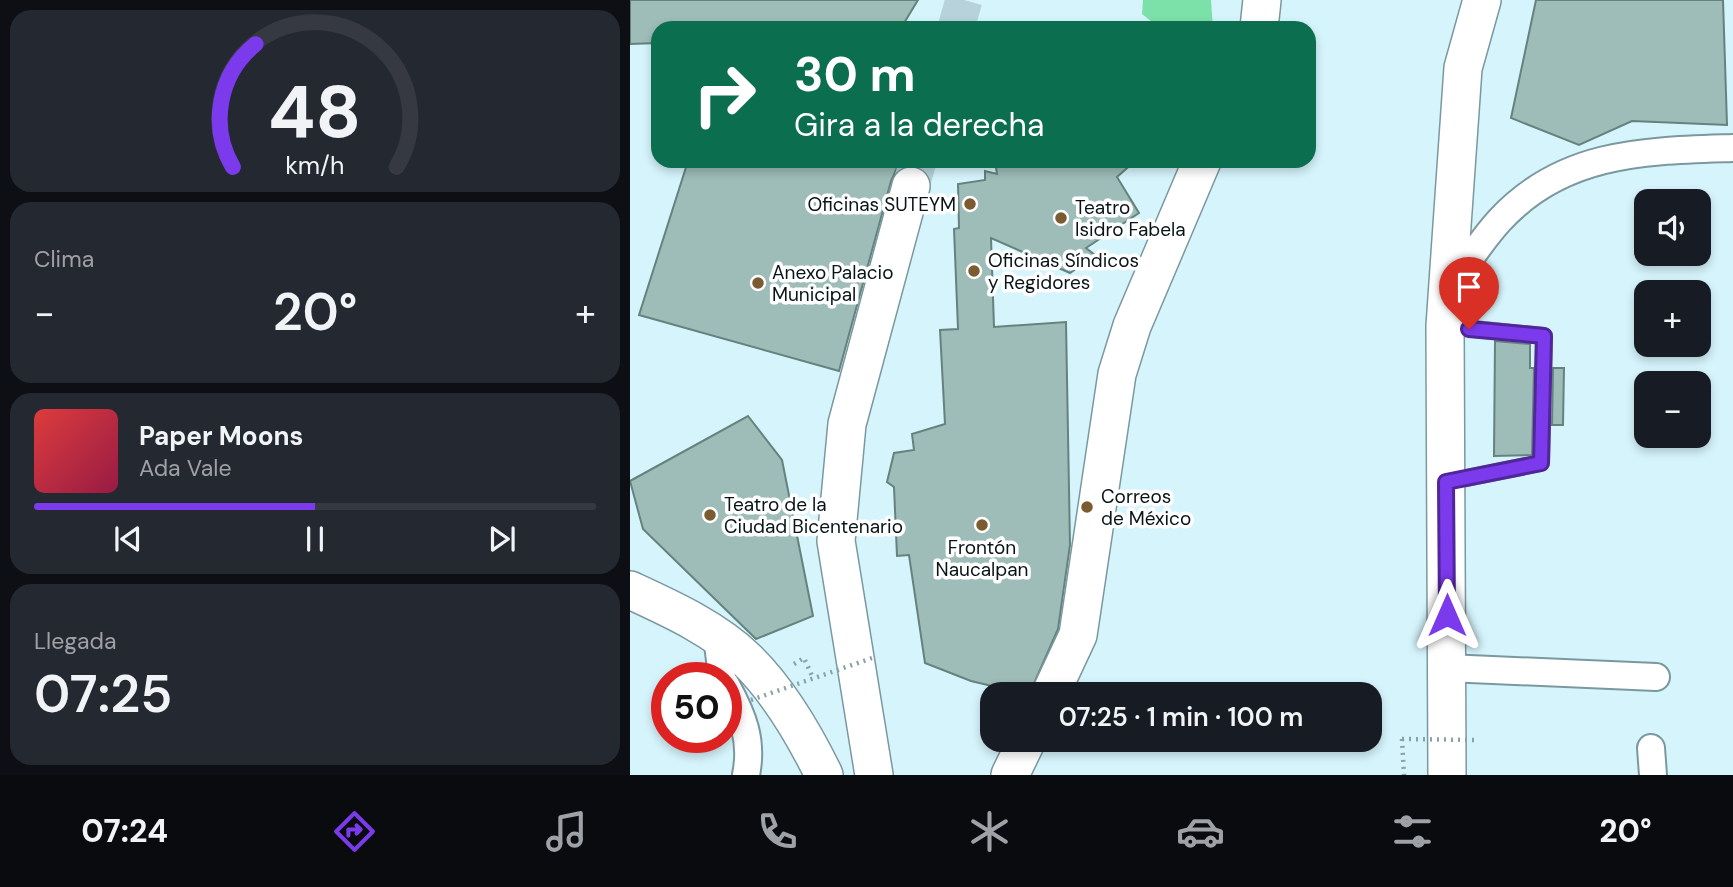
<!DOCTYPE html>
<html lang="es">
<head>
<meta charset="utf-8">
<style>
  body { margin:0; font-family:"DM Sans",sans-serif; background:#242831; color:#f1f3f6; height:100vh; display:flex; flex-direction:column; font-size:26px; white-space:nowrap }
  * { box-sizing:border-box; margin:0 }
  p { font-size:23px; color:#9ea1a6 }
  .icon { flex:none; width:38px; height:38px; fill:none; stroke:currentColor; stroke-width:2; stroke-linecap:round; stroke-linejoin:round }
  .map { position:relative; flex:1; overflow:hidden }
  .details { display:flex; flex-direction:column; gap:10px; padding:10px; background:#0d0f14; width:630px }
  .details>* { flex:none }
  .banner { position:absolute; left:21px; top:21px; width:665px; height:147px; border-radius:21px; box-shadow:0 4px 10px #0003; background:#0b6e4f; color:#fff; overflow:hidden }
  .buttons { position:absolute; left:1004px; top:189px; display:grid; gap:14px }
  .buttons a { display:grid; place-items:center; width:77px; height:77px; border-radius:14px; background:#171b24; box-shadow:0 4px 10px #0003; font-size:35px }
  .speed { position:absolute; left:21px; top:662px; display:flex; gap:14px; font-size:35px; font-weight:700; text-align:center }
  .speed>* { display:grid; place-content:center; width:91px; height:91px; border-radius:50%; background:#171b24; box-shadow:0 4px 10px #0003; line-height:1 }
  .speed .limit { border:10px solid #d22; background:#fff; color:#111 }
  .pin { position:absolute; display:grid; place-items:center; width:60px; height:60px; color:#fff; margin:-72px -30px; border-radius:50% 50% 50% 0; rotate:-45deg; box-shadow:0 0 7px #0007 }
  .pin .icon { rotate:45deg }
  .me { position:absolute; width:77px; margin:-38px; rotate:0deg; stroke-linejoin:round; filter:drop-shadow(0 0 5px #0008) }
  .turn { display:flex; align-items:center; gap:24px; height:147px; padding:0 28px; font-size:32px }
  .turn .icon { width:91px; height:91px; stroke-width:2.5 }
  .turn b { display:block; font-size:49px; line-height:60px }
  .big { font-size:52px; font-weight:600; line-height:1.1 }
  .details .card { flex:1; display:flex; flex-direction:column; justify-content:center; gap:10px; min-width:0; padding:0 24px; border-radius:21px; background:#242831 }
  .details .dial { align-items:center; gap:0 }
  .dial svg { height:182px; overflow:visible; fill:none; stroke:#363941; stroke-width:7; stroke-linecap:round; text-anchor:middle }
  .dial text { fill:#f1f3f6; stroke:none }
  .song { display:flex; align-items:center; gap:21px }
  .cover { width:84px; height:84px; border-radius:10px; background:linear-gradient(135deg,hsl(0 70% 55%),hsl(340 70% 35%)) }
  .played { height:7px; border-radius:4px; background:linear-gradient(90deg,#7c3aed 50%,#363941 50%) }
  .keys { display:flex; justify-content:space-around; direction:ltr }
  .heat { display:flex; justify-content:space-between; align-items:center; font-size:38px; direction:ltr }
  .trip { position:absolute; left:350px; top:682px; width:402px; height:70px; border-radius:21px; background:#171b24; box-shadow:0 4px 10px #0003; font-weight:600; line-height:70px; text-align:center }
  .menu { display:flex; height:112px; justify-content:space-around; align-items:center; background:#090b0e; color:#9ea1a6 }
  .menu .icon { width:49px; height:49px }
  .menu .on { color:#7c3aed }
  .menu b { font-size:32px; color:#f1f3f6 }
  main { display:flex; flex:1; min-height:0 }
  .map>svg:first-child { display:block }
  .green { fill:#7ce0a9 }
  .building { fill:#9ebcb8; stroke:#65827e; stroke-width:2 }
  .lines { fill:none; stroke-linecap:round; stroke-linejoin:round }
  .secondary-tunnel { stroke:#b7d2da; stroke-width:37; stroke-dasharray:37 18; stroke-linecap:butt }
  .service-casing { stroke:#7b989f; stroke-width:18 }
  .minor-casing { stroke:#7b989f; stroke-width:30 }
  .secondary-casing { stroke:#7b989f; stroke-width:40 }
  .path { stroke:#8aa1a7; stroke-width:4.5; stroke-dasharray:2 5; stroke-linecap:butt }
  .service { stroke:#fff; stroke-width:14 }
  .minor { stroke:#fff; stroke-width:26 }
  .secondary { stroke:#fff; stroke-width:37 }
  .path-bridge { stroke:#8aa1a7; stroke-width:4.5; stroke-dasharray:2 5; stroke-linecap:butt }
  .route-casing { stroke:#51269a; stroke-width:18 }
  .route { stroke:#7c3aed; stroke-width:12 }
  .poi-dot { fill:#7b5c31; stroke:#fff; stroke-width:2.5 }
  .labels { text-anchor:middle; stroke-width:7; stroke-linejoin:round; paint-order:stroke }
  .poi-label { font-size:19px; fill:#091417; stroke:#fff; text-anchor:start }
</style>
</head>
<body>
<main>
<section class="details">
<div class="card dial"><svg viewBox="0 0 100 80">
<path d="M14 69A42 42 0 1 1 86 69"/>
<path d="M14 69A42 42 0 0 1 24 15" stroke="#7c3aed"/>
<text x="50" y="56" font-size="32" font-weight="700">48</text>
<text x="50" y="72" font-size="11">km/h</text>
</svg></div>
<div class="card"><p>Clima</p>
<div class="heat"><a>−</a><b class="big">20°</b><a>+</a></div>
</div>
<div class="card">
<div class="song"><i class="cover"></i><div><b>Paper Moons</b><p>Ada Vale</p></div></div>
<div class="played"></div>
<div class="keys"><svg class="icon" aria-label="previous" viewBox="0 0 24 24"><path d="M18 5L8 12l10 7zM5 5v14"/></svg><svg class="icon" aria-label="pause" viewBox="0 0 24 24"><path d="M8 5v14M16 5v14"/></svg><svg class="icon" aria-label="next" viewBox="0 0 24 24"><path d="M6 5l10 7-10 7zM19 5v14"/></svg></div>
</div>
<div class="card"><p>Llegada</p><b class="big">07:25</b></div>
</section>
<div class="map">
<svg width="1103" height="775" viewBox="0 0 1103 775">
  <rect width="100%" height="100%" fill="#d6f4fc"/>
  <polygon class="green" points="513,0 581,0 583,28 530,28 512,14"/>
  <g class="building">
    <polygon points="0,0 288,0 271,28 28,28 28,43 0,44"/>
    <polygon points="906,0 1093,0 1097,125 1002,121 949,145 881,118"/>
    <polygon points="58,161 270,161 261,181 209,371 9,315"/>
    <polygon points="365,161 505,161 487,177 509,213 456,248 465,255 440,273 361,238 364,327 436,322 440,545 428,629 399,695 341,681 295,663 279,555 267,556 264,487 257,482 264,453 284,450 282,434 315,424 310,330 328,329 324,229 329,228 328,184 355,180 355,171 367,174"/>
    <polygon points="865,341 900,344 900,368 904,368 902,455 864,456"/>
    <polygon points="923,368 934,368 933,425 922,425"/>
    <polygon points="118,416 152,460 183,616 126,639 13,529 0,481"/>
  </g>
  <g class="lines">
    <g class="secondary-tunnel">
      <polyline points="326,28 334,0"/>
      <polyline points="281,186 288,161"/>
    </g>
    <defs>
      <polyline id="service" points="815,326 914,336 911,463 817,482"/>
      <g id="minor">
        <path d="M 817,290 C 834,268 850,242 869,221 C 933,151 1016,151 1103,148"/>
        <polyline points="87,636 92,677"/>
        <polyline points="817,668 1026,677"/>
        <path d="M 96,685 C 113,716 123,740 116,775"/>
        <polyline points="1021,748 1023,775"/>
      </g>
      <g id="secondary">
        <polyline points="629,28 632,0"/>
        <path d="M 0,590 C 39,608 84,628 116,659 C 149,691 174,734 194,775"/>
        <polyline points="420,695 448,635 487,374 502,326 572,161"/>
        <polyline points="244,775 206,541 217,424 281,186"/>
        <polyline points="380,775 397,740"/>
        <polyline points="817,775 815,326 833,68 852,0"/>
      </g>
    </defs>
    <use href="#service" class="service-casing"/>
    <use href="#minor" class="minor-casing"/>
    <use href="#secondary" class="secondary-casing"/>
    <g class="path">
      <polyline points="164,664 174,658 183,678"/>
      <polyline points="772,739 774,775"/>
    </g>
    <use href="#service" class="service"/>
    <use href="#minor" class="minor"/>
    <use href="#secondary" class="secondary"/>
    <g class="path-bridge">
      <polyline points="121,700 245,657"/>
      <polyline points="772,739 847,740"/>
    </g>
  </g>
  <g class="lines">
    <defs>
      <polyline id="route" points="817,615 816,482 911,463 914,336 839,329"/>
    </defs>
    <use href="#route" class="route-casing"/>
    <use href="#route" class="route"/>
  </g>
  <g class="poi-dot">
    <circle cx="340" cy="204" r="7"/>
    <circle cx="431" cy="218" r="7"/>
    <circle cx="344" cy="271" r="7"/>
    <circle cx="128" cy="283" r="7"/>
    <circle cx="457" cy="507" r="7"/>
    <circle cx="80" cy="515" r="7"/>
    <circle cx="352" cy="525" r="7"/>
  </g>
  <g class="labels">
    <g class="poi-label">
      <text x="326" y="211" text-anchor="end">Oficinas SUTEYM</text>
      <text x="445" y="214">Teatro<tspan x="445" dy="22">Isidro Fabela</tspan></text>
      <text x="358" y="267">Oficinas Síndicos<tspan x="358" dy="22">y Regidores</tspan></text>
      <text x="142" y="279">Anexo Palacio<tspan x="142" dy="22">Municipal</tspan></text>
      <text x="471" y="503">Correos<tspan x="471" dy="22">de México</tspan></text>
      <text x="94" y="511">Teatro de la<tspan x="94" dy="22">Ciudad Bicentenario</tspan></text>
      <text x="352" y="554" text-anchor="middle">Frontón<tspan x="352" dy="22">Naucalpan</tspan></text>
    </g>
  </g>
</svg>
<div class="buttons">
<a><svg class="icon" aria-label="sound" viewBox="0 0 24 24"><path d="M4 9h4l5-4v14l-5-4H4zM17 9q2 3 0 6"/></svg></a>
<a>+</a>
<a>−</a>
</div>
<div class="speed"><div class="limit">50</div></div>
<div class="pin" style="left:839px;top:329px;background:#d93025"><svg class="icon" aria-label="arrive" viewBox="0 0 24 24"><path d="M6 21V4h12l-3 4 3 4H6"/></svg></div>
<svg class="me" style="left:817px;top:615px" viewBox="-20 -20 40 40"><path d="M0-17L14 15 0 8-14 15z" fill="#7c3aed" stroke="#fff" stroke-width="4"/></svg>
<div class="trip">07:25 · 1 min · 100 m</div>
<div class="banner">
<div class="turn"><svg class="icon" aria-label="right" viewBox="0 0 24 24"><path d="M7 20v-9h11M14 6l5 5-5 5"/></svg><div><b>30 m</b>Gira a la derecha</div></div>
</div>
</div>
</main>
<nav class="menu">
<b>07:24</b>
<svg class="icon on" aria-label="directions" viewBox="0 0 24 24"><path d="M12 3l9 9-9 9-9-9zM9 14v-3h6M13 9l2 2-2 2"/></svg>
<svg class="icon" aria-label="music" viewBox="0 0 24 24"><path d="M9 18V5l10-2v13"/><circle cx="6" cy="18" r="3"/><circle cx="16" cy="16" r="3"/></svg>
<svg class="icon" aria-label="phone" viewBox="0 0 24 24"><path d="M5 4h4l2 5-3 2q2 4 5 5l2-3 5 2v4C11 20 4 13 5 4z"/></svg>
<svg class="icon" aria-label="climate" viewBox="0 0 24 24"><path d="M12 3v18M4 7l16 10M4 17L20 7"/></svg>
<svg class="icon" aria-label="car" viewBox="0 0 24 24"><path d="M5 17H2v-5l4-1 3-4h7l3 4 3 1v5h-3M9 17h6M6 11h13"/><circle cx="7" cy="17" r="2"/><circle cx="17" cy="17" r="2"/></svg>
<svg class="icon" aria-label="filters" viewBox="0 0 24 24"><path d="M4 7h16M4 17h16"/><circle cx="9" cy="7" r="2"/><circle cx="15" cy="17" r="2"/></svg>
<b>20°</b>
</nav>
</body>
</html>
